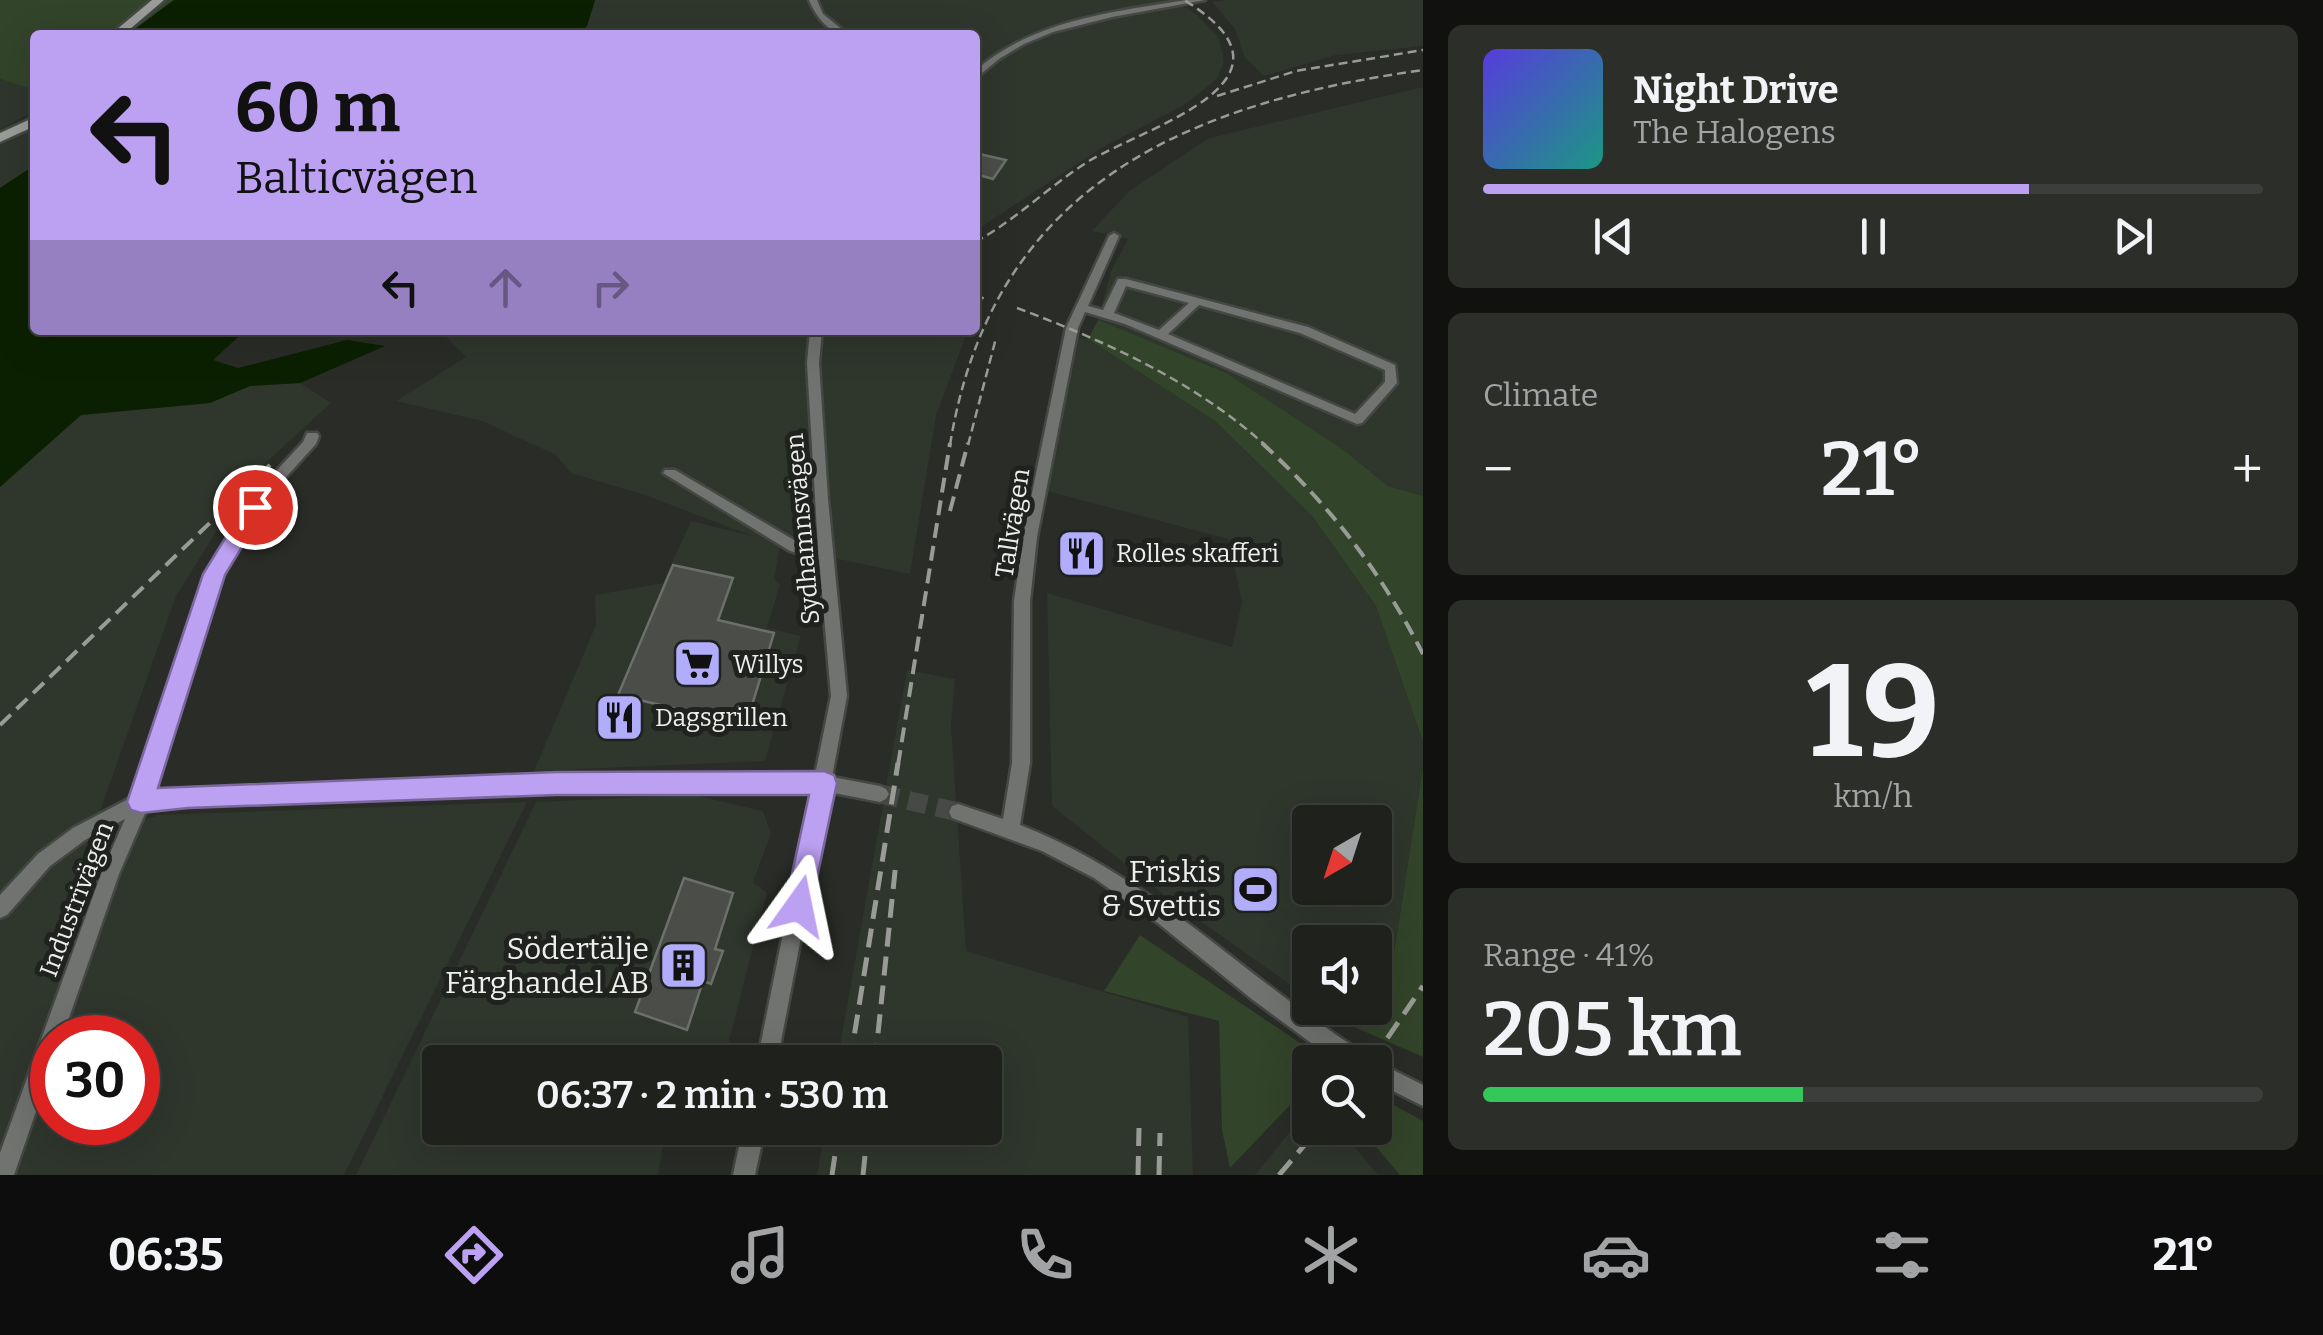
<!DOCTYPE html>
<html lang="en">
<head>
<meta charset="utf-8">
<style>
  body { margin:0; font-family:Bitter,serif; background:#2c2e2a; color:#f1f3f6; height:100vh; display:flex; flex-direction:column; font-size:38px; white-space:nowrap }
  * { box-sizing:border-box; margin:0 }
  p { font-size:32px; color:#a1a3a4 }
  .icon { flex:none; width:55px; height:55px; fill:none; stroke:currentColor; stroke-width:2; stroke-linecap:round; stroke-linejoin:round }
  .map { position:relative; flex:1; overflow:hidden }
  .sheet { display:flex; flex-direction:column; gap:25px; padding:25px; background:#111210; width:900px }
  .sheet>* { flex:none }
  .top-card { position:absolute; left:30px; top:30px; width:950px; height:305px; border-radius:10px; box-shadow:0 10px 40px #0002,0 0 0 2px #3c3e3b; background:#bca0f2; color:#111; overflow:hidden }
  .needle { width:65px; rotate:219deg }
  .buttons { position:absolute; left:1292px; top:805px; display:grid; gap:20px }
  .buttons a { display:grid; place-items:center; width:100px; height:100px; border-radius:10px; background:#1f211d; box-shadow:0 10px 40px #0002,0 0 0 2px #3c3e3b; font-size:50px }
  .speed { position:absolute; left:30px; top:1015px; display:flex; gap:20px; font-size:50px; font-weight:700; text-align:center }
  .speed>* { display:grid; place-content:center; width:130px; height:130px; border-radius:50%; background:#1f211d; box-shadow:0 10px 40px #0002,0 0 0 2px #3c3e3b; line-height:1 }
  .speed .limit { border:15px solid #d22; background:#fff; color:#111 }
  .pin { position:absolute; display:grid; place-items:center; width:85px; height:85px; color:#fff; margin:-42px; border:5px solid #fff; border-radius:50%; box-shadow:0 2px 10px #0007 }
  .me { position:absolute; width:110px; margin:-55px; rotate:12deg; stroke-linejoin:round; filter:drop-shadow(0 0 8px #0008) }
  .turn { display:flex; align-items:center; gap:35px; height:210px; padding:0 40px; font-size:45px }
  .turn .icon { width:130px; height:130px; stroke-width:2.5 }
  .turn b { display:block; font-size:70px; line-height:85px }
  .lanes { display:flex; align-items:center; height:95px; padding:0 40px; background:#0003; justify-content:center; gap:50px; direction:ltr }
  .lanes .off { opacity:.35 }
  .big { font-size:75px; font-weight:600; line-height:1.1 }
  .sheet .card { flex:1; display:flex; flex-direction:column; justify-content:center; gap:15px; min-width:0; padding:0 35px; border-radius:15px; background:#2c2e2a }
  .sheet .dial { align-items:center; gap:0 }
  .dial b { font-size:130px; line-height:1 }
  .song { display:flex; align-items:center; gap:30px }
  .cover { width:120px; height:120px; border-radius:15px; background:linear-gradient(135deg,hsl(250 70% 55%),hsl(170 70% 35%)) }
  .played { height:10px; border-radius:5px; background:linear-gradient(90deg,#bca0f2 70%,#3c3e3b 70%) }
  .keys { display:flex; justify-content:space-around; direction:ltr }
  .heat { display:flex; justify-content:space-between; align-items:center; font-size:55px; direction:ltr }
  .charge { height:15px; border-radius:8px; background:linear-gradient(90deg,#34c759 41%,#3c3e3b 0) }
  .trip { position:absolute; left:422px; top:1045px; width:580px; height:100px; border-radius:10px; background:#1f211d; box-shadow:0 10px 40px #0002,0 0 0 2px #3c3e3b; font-weight:600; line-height:100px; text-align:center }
  .tab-bar { display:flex; height:160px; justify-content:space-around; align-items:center; background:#0c0d0c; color:#a1a3a4 }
  .tab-bar .icon { width:70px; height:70px }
  .tab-bar .selected { color:#bca0f2 }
  .tab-bar b { font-size:45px; color:#f1f3f6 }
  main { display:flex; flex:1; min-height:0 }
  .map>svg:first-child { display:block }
  .built { fill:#2f362c; fill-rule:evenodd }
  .green { fill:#324429 }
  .water { fill:#0b2001 }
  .building { fill:#4a4d48; stroke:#6c6f6a; stroke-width:2.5 }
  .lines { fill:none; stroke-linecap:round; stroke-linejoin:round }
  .street-tunnel { stroke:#464945; stroke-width:19; stroke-dasharray:19 10; stroke-linecap:butt }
  .street-casing { stroke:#444743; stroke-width:5 }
  .secondary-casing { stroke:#444743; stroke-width:5 }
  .street { fill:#717370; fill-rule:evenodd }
  .secondary { fill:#999c98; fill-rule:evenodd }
  .rail-far2 { stroke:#999b97; stroke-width:2.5; stroke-dasharray:9 5; stroke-linecap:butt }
  .rail-far1 { stroke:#999b97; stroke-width:4; stroke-dasharray:15 8; stroke-linecap:butt }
  .rail { stroke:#999b97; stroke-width:5; stroke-dasharray:19 10; stroke-linecap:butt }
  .route { fill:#bca0f2; stroke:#7a689d; stroke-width:2.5 }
  .labels { text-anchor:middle; stroke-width:10; stroke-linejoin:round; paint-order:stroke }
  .street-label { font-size:25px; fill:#edefec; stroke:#1f221e }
  .poi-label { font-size:25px; fill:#edefec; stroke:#1f221e; text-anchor:start }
  .near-poi-label { font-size:30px; fill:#edefec; stroke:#1f221e; text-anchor:end }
</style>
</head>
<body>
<main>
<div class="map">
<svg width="1423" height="1175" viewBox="0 0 1423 1175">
  <rect width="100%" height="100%" fill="#292c27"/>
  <g class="built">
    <polygon points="595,0 1175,0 1196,14 1219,38 1224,62 1217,79 1183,106 1103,147 975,231 975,35 577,35 587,26"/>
    <polygon points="1226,0 1423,0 1423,46 1336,55 1264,76 1245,58 1235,29 1212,2"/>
    <polygon points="0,79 35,90 35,110 0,130"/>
    <polygon points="1423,87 1423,496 1388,486 1345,451 1098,320 1111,271 1128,239 1092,231 1129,191 1209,138"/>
    <polygon points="35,125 35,165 0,188 0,141"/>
    <polygon points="439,330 968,330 936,416 910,574 780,547 774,579 780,585 767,628 801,636 765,761 534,771 596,625 595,595 663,583 691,521 752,536 645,495 571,473 556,455 482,421 396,401 466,357"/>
    <path d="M 1079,338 L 1088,339 L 1215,421 L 1312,516 L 1376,606 L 1423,742 L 1423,767 L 1390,978 L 1375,998 L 1375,942 L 1310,942 L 1310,999 L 1168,898 L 1052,806 L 1047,593 L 1232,647 L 1242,602 L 1228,539 L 1047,491 ZM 1310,822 L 1375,822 L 1375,888 L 1310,888 Z"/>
    <path d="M 300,383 L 331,403 L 237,489 L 230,510 L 176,596 L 90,840 L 158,815 L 527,802 L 344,1175 L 0,1175 L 0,487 L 81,415 L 210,403 L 250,386 ZM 52,1038 L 138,1038 L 138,1122 L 52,1122 Z"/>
    <polygon points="907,670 955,679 951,725 966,951 1188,1017 1193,1175 817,1175 825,1128 985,1128 985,1062 837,1062"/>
    <polygon points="694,795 763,811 771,833 753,882 767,893 727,1049 697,1044 690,1062 440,1062 440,1128 666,1128 658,1175 356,1175 536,802"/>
    <polygon points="1306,1112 1310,1112 1310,1128 1339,1128 1378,1175 1255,1175"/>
  </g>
  <g class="green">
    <polygon points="0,0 174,0 127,35 35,35 35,90 0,79"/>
    <polygon points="1098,320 1226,373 1345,451 1388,486 1423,496 1423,742 1376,606 1312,516 1215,421 1088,339"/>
    <polygon points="1423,767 1423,1057 1354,1027 1368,1008 1375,1008 1375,998 1390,978"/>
    <polygon points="1140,935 1328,1062 1310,1062 1310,1084 1230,1168 1222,1130 1219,1021 1104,991"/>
    <polygon points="1375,1095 1423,1121 1423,1175 1400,1175 1360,1128 1375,1128"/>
  </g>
  <g class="water">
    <polygon points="174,0 595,0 587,26 577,35 127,35"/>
    <polygon points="35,165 35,330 246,330 213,360 238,368 347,340 385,346 300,383 250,386 210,403 81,415 0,487 0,188"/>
  </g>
  <g class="building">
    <polygon points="975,153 1006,160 993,179 975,174"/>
    <polygon points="673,565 733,578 718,620 774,633 746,725 618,695"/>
    <polygon points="684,878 733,893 715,949 723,951 711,984 703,981 687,1030 635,1012"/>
  </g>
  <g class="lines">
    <polyline class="street-tunnel" points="880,794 958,812"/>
    <defs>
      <g id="street">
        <path d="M 809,0 L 817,0 L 823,14 L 849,35 C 830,35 816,17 809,0 Z"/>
        <path d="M 1186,0 L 1205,0 L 1112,17 L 1053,32 L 1024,44 L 999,59 L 975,79 L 975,71 C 1033,20 1112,12 1186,0 Z"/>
        <path d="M 1114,233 L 1119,236 L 1088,306 L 1103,310 L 1118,279 L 1126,279 L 1308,327 L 1395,365 L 1397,383 L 1362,423 L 1357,424 L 1125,324 L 1085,312 L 1078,328 L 1037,537 L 1030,601 L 1030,763 L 1020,825 C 1154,877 1247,980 1367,1055 L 1370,1062 L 1342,1062 L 1318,1048 L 1253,1000 L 1159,924 L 1094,878 L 1042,851 L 952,818 L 949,812 L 952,806 L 958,804 L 1003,819 L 1012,763 L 1014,601 L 1023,537 L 1066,328 L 1109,236 ZM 1126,286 L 1189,303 L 1159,330 L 1114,313 ZM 1199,305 L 1300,333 L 1385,370 L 1385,382 L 1355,414 L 1168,334 Z"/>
        <path d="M 810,330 L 822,330 L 819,363 L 828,499 L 847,696 L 832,777 L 880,786 L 886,789 L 889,794 L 886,799 L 880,802 L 829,792 L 777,1062 L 757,1062 L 812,790 C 590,786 368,797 147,809 L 119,874 L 62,1038 L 52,1038 L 52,1065 L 14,1175 L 0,1175 L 0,1153 L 101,874 L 125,819 L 85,840 L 50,866 L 7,915 L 0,918 L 0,895 L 38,854 L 73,828 L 134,796 L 207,574 L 267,481 L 303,442 L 307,433 L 317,433 L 319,436 L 316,444 L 277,487 L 221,575 L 152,793 C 373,781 594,771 815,775 L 831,696 L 819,559 L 790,551 L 663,473 L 665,470 L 675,470 L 799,543 L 818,548 L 807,363 Z"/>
        <polygon points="1375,1061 1423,1085 1423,1106 1375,1082 1375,1062 1371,1062"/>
        <polygon points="743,1128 765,1128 755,1175 733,1175"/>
      </g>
      <g id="secondary">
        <polygon points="152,0 164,0 123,35 110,35"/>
        <polygon points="35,117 35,126 0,142 0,133"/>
      </g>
    </defs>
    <use href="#street" class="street-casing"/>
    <use href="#secondary" class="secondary-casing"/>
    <use href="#street" class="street"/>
    <use href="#secondary" class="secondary"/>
    <g class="rail-far2">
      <polyline points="1217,96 1296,71 1423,50"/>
      <path d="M 975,242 C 1016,220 1049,186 1089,161 C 1150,125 1315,80 1184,0"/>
      <polyline points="975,296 987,299"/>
      <path d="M 1017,308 C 1105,341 1194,381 1265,445"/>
      <path d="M 950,445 C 992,184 1188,103 1423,70"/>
      <polyline points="968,445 996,338"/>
    </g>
    <g class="rail-far1">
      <path d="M 1262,443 C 1332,508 1379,569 1423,654"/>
      <polyline points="950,511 968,443"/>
      <polyline points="0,725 270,465"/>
      <polyline points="898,765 950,443"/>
    </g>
    <g class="rail">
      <polyline points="850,1062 898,763"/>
      <polyline points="875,1062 896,862"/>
      <polyline points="1371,1062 1423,986"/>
      <polyline points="832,1175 839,1128"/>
      <polyline points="863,1175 868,1128"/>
      <polyline points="1138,1175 1139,1128"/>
      <polyline points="1159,1175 1160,1133"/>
      <polyline points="1279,1175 1319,1128"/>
    </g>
  </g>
  <polygon class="route" points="255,499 266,507 225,575 158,788 556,772 824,771 834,775 837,783 809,916 799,920 789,916 785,906 809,795 556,795 188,808 141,813 131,810 127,802 203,574 248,501"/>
  <defs>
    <symbol id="restaurant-square" viewBox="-11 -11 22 22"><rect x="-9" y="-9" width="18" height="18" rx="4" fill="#b1adfa" stroke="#1f221e"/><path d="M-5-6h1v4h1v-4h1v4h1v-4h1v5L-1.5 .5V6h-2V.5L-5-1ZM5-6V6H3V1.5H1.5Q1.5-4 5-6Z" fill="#111"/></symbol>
    <symbol id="supermarket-square" viewBox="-11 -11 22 22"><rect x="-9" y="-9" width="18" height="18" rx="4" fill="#b1adfa" stroke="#1f221e"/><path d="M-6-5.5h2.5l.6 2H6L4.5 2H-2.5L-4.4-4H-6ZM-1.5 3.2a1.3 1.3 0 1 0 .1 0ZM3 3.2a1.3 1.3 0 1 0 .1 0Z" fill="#111"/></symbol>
    <symbol id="stadium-square" viewBox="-11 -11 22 22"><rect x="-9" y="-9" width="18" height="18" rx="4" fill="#b1adfa" stroke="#1f221e"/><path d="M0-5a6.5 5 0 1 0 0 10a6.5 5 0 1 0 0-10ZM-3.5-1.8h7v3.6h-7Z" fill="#111"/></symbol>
    <symbol id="building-square" viewBox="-11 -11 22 22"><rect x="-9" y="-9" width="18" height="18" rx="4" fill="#b1adfa" stroke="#1f221e"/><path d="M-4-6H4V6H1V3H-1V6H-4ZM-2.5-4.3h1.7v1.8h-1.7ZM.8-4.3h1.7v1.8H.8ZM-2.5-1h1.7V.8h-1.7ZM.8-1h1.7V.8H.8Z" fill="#111"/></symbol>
  </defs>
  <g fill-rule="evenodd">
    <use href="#restaurant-square" x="1054" y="526" width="55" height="55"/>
    <use href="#supermarket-square" x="670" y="636" width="55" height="55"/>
    <use href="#restaurant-square" x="592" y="690" width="55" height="55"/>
    <use href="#stadium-square" x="1228" y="862" width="55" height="55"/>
    <use href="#building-square" x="656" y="938" width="55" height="55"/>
  </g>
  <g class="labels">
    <g class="street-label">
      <text transform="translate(1012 523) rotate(-81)" y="9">Tallvägen</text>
      <text transform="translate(802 529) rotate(-95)" y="9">Sydhamnsvägen</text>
      <text transform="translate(76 899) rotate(-69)" y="9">Industrivägen</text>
    </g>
    <g class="poi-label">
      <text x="1116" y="562">Rolles skafferi</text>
      <text x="733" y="673">Willys</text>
      <text x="655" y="726">Dagsgrillen</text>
    </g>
    <g class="near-poi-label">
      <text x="1221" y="882">Friskis<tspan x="1221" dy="34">&amp; Svettis</tspan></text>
      <text x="649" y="959">Södertälje<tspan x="649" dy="34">Färghandel AB</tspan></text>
    </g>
  </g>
</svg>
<div class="buttons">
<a><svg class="needle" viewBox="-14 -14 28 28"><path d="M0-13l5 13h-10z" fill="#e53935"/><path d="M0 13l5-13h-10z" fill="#a1a3a4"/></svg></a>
<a><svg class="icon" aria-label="sound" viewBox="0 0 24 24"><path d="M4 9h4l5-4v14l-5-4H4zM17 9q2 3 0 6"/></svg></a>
<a><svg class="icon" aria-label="search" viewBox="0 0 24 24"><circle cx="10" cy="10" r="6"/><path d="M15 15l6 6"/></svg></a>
</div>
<div class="speed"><div class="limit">30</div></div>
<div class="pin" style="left:255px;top:507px;background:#d93025"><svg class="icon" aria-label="arrive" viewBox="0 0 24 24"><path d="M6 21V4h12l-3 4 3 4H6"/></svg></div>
<svg class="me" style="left:799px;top:906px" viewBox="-20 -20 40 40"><path d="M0-17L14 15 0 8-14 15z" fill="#bca0f2" stroke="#fff" stroke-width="4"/></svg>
<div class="trip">06:37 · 2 min · 530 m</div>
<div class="top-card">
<div class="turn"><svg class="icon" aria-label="left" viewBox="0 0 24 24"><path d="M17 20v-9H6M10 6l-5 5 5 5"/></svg><div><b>60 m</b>Balticvägen</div></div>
<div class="lanes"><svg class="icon" aria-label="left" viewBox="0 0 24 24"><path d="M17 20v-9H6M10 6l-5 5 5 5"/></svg><svg class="icon off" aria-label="ahead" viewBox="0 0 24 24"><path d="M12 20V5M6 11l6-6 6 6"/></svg><svg class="icon off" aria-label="right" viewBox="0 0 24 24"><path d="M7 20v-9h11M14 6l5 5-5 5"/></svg></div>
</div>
</div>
<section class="sheet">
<div class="card">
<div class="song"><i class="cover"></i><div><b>Night Drive</b><p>The Halogens</p></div></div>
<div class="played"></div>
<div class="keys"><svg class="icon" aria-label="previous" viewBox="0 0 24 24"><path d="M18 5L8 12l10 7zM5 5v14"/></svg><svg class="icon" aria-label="pause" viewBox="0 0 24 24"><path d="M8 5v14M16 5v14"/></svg><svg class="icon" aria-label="next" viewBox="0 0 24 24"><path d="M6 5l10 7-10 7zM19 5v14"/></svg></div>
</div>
<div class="card"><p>Climate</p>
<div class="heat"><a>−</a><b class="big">21°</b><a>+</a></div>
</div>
<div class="card dial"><b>19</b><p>km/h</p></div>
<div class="card"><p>Range · 41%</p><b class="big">205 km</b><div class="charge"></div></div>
</section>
</main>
<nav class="tab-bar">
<b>06:35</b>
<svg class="icon selected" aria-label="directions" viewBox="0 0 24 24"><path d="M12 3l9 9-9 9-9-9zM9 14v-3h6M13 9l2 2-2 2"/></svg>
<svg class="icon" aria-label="music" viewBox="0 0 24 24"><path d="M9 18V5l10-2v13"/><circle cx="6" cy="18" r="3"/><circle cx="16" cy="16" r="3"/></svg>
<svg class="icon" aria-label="phone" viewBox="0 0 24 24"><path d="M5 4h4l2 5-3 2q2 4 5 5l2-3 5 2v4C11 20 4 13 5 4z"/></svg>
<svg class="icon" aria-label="climate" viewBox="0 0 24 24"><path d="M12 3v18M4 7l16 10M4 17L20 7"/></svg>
<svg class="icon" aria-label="car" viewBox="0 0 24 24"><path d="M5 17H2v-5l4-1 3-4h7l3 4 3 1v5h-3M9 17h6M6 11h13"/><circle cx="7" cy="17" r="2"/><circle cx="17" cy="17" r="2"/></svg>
<svg class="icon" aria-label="filters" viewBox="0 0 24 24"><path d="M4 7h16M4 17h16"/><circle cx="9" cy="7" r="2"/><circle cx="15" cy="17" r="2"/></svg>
<b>21°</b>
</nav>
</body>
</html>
